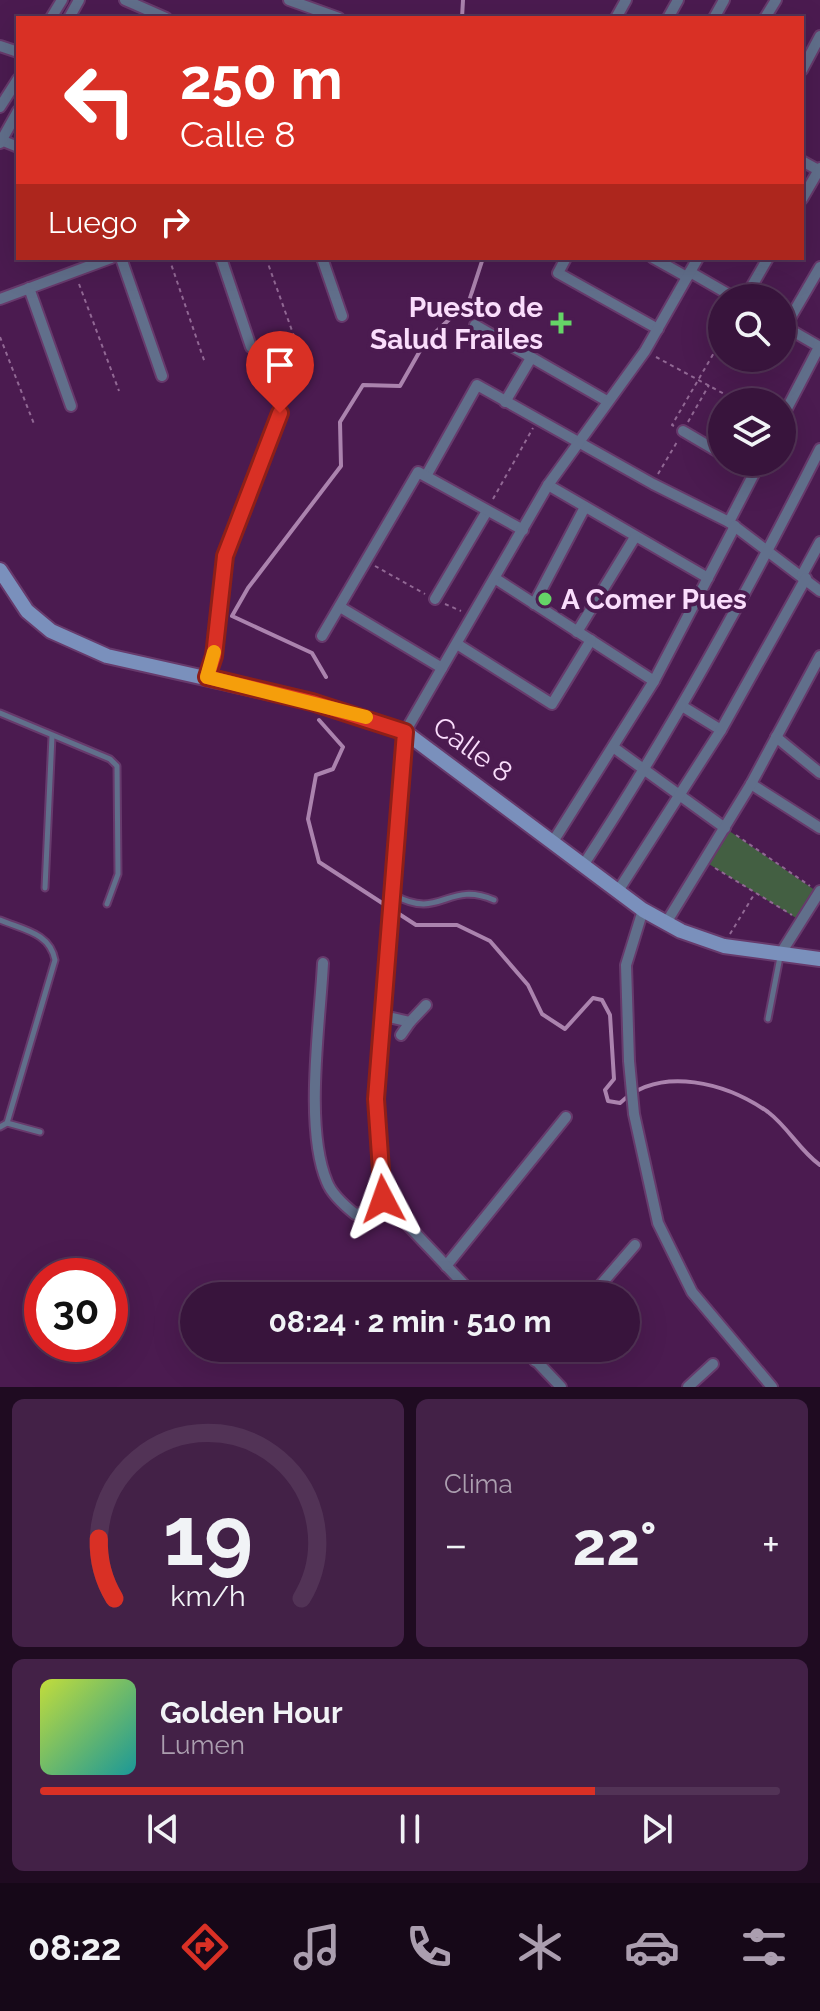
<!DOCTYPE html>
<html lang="es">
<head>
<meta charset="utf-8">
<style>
  body { margin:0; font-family:Raleway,sans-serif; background:#432147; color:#f1f3f6; height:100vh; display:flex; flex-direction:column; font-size:30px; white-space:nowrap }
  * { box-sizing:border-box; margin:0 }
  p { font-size:26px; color:#ab9eaf }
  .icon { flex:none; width:44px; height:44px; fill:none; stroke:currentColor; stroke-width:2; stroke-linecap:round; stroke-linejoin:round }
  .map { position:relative; height:1387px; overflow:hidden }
  .panel { display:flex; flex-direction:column; gap:12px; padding:12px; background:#1f0b21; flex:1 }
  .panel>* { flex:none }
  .guide { position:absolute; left:16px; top:16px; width:788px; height:244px; border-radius:0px; box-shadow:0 8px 32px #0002,0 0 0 2px #523356; background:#d93025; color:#fff; overflow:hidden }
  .tools { position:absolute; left:708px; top:284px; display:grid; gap:16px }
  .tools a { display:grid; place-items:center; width:88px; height:88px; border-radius:50%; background:#38143c; box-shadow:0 8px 32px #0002,0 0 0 2px #523356; font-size:40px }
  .speed { position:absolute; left:24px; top:1258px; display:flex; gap:16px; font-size:40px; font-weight:700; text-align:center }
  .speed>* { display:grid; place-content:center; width:104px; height:104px; border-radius:50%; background:#38143c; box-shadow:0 8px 32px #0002,0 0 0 2px #523356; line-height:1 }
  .speed .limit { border:12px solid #d22; background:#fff; color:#111 }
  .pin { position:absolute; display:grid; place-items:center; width:68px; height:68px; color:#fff; margin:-82px -34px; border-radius:50% 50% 50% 0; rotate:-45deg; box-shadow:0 0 8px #0007 }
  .pin .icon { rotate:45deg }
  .me { position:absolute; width:88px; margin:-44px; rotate:356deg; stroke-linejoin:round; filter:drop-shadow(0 0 6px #0008) }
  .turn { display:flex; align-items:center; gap:28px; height:168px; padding:0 32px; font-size:36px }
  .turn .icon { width:104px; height:104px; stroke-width:2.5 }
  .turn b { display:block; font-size:56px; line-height:68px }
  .then { display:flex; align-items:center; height:76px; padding:0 32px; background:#0003; gap:16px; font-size:30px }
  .big { font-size:60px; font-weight:700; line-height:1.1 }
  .panel .tile { flex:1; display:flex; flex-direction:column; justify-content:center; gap:12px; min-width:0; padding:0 28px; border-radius:12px; background:#432147 }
  .panel .dial { align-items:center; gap:0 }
  .dial svg { height:208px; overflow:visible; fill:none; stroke:#523356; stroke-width:7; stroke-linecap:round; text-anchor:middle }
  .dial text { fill:#f1f3f6; stroke:none }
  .song { display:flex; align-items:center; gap:24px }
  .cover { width:96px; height:96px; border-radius:12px; background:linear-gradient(135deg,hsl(70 70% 55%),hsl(180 70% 35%)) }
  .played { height:8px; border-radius:4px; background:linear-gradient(90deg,#d93025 75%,#523356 75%) }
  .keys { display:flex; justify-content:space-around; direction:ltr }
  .heat { display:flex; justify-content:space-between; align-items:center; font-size:44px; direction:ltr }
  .panel .tiles { flex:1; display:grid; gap:12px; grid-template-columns:1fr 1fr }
  .tile:last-child { grid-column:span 2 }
  .trip { position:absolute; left:180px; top:1282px; width:460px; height:80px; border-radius:40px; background:#38143c; box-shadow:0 8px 32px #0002,0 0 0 2px #523356; font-weight:700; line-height:80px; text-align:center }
  .menu { display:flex; height:128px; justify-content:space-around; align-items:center; background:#160818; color:#ab9eaf }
  .menu .icon { width:56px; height:56px }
  .menu .active { color:#d93025 }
  .menu b { font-size:36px; color:#f1f3f6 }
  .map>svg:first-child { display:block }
  .green { fill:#435f42 }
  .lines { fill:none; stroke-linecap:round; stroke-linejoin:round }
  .stream { stroke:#ab83ae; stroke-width:4 }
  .lane-casing { stroke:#673a6c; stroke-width:9 }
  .street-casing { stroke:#673a6c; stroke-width:14 }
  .secondary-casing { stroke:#673a6c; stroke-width:18 }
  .path { stroke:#916894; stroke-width:2; stroke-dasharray:4 4; stroke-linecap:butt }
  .lane { stroke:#616f8b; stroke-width:5 }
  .street { stroke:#616f8b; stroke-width:10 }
  .secondary { stroke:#7a90bc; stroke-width:14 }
  .route-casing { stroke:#8d1f18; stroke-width:20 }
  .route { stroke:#d93025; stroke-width:14 }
  .slow { stroke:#f59e0b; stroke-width:14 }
  .poi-dot { fill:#65d467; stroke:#4b1b50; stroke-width:3 }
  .labels { text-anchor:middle; stroke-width:8; stroke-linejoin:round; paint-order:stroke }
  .poi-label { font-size:28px; font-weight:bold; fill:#faddfc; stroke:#4b1b50; text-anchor:end }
  .street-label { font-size:28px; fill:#faddfc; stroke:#4b1b50 }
</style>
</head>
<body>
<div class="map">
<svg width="820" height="1387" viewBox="0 0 820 1387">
  <rect width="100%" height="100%" fill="#4b1b50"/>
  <polygon class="green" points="725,828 819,893 801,921 704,861"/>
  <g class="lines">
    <g class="stream">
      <polyline points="462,18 463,0"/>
      <polyline points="326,677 312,653 232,616 248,588 341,466 340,422 363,385 400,386 425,342 469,301 483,258"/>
      <path d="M 319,720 L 343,747 L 333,769 L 316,775 L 308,819 L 319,862 L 416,925 L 457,925 L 490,941 L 528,985 L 542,1014 L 565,1029 L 593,998 L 602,1000 L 610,1015 L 614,1079 L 605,1090 L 608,1101 L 620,1103 C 661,1064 728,1084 768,1112 C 788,1127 800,1151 820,1165"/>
    </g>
    <defs>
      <g id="lane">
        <polyline points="208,676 214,656 225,556 280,413"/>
        <polyline points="0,713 110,759 117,766 118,874 107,904"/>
        <polyline points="45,888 52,736"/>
        <path d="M 394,895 C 441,921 447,880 494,900"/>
        <path d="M 0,920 C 24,930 50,933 55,960 L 7,1123 L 0,1127"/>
        <polyline points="768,1019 780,957"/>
        <polyline points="7,1123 40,1132"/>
      </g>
      <g id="street">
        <polyline points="125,0 166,18"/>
        <polyline points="289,0 339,18"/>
        <polyline points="51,18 62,0"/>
        <polyline points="69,18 79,0"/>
        <polyline points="616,18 626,0"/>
        <polyline points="668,18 678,0"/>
        <polyline points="714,18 724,0"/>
        <polyline points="765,18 776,0"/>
        <polyline points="0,46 18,52"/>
        <polyline points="802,70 820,36"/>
        <polyline points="0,107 18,79"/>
        <polyline points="1,140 18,147"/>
        <polyline points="0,143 18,111"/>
        <polyline points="802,161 820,171"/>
        <polyline points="802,199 820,168"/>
        <polyline points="121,258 162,376"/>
        <polyline points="221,258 251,347"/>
        <polyline points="322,258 342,316"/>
        <polyline points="566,258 558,273 658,329"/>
        <polyline points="653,258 687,277"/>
        <polyline points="690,272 735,298"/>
        <polyline points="29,288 71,406"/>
        <polyline points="745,298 768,258"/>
        <polyline points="0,299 111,258"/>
        <polyline points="475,325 607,401"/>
        <polyline points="782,325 820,347"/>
        <polyline points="785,327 820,267"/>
        <polyline points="505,402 531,358"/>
        <polyline points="782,418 819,347"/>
        <polyline points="683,431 722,454"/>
        <polyline points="736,462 754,473"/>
        <polyline points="426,476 477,385 653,484 729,522 820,591"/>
        <polyline points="548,485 708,578"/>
        <polyline points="729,522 760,462"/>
        <polyline points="802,575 820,542"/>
        <polyline points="496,579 654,681"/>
        <polyline points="435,599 487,511"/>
        <polyline points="534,604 585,507"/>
        <polyline points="340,607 442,668"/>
        <polyline points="577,632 635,537"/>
        <polyline points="322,636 418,472 523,530"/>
        <polyline points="457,644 552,704 591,640"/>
        <polyline points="682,706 721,730"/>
        <polyline points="776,737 820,773"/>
        <polyline points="613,747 725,828"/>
        <polyline points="751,784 820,828"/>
        <polyline points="554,840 654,681 735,526"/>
        <path d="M 584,864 C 672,730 748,591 820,449"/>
        <polyline points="618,891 721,730 806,578"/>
        <polyline points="643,910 626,965 629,1061 634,1114 658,1223 692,1292 772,1387"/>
        <polyline points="666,923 751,784 820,656"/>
        <polyline points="781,953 820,891"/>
        <path d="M 323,963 C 320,1023 304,1128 327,1182 C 332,1195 345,1206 355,1214 L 369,1212 L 383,1199"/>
        <polyline points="380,1015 410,1022 426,1005"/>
        <polyline points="401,1035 410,1022"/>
        <polyline points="446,1266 566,1117"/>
        <polyline points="475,1296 383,1199 376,1099 405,732 548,485 645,351 698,258"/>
        <polyline points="591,1296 635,1245"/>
        <polyline points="524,1348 561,1387"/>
        <polyline points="535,1361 546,1348"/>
        <polyline points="688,1387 713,1364"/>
      </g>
      <polyline id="secondary" points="0,570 27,611 51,631 107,656 312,702 405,732 643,910 681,931 724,946 820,959"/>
    </defs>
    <use href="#lane" class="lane-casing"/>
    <use href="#street" class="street-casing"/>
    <use href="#secondary" class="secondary-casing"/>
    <g class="path">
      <polyline points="169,258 205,363"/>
      <polyline points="266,258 295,339"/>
      <polyline points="79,284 119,391"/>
      <polyline points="0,337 34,424"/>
      <polyline points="656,357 739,402"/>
      <polyline points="688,422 709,385"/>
      <polyline points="674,426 672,425 722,339"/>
      <polyline points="658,474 677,442"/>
      <polyline points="493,499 533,428"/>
      <polyline points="375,566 425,594"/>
      <polyline points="445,604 461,611"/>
      <polyline points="736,835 810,886"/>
      <polyline points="715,868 792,915"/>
      <polyline points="730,934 755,893"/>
    </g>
    <use href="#lane" class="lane"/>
    <use href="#street" class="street"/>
    <use href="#secondary" class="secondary"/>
  </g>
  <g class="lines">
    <defs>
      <polyline id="route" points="280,413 225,556 214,656 207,677 312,702 405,732 376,1099 383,1199"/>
    </defs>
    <use href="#route" class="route-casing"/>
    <use href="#route" class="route"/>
    <polyline class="slow" points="214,652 207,677 366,717"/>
  </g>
  <g class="poi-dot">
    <path d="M557 311h8v8h8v8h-8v8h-8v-8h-8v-8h8z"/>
    <circle cx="545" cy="599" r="8"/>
  </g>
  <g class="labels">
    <g class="poi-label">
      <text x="543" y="317">Puesto de<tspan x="543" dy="32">Salud Frailes</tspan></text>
      <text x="561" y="609" text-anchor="start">A Comer Pues</text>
    </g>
    <g class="street-label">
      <text transform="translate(473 749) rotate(36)" y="10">Calle 8</text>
    </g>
  </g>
</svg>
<div class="tools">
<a><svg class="icon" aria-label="search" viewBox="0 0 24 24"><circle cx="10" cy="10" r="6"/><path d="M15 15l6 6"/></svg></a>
<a><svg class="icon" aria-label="layers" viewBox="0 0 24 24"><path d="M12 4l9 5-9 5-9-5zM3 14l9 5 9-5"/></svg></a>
</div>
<div class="speed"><div class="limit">30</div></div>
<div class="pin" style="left:280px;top:413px;background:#d93025"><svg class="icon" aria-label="arrive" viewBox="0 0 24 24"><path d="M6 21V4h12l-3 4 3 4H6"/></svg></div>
<svg class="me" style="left:383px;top:1199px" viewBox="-20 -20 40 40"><path d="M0-17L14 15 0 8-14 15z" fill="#d93025" stroke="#fff" stroke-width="4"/></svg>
<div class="trip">08:24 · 2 min · 510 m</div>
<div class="guide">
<div class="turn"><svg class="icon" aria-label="left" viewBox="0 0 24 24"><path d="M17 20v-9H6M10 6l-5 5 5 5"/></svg><div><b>250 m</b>Calle 8</div></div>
<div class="then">Luego<svg class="icon" aria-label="right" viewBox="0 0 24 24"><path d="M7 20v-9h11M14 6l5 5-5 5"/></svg></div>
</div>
</div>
<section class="panel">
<div class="tiles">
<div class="tile dial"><svg viewBox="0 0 100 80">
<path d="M14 69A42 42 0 1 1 86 69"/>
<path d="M14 69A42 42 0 0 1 8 46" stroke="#d93025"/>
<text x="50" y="56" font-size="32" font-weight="700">19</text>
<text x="50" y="72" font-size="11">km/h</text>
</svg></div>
<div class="tile"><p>Clima</p>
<div class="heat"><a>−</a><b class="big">22°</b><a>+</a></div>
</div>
<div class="tile">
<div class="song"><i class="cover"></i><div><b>Golden Hour</b><p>Lumen</p></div></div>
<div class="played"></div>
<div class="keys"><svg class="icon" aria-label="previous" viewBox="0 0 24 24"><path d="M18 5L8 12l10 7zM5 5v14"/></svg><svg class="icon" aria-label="pause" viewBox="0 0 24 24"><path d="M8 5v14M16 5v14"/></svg><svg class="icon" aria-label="next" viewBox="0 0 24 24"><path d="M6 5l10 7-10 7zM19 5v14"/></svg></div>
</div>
</div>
</section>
<nav class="menu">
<b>08:22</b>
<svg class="icon active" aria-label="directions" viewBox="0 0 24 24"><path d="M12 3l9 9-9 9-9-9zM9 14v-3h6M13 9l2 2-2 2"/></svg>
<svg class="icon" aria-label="music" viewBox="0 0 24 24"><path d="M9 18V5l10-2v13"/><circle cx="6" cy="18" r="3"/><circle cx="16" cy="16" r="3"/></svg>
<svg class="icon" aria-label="phone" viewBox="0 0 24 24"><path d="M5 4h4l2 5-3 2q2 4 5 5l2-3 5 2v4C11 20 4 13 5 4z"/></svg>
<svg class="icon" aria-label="climate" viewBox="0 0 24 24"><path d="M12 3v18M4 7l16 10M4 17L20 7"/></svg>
<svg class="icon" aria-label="car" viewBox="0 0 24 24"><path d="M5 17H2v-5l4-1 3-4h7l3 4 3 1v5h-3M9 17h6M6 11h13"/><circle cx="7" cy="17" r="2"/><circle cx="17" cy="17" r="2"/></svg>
<svg class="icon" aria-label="filters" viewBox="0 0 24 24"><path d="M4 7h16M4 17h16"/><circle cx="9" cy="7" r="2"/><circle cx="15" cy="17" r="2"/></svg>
</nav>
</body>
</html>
